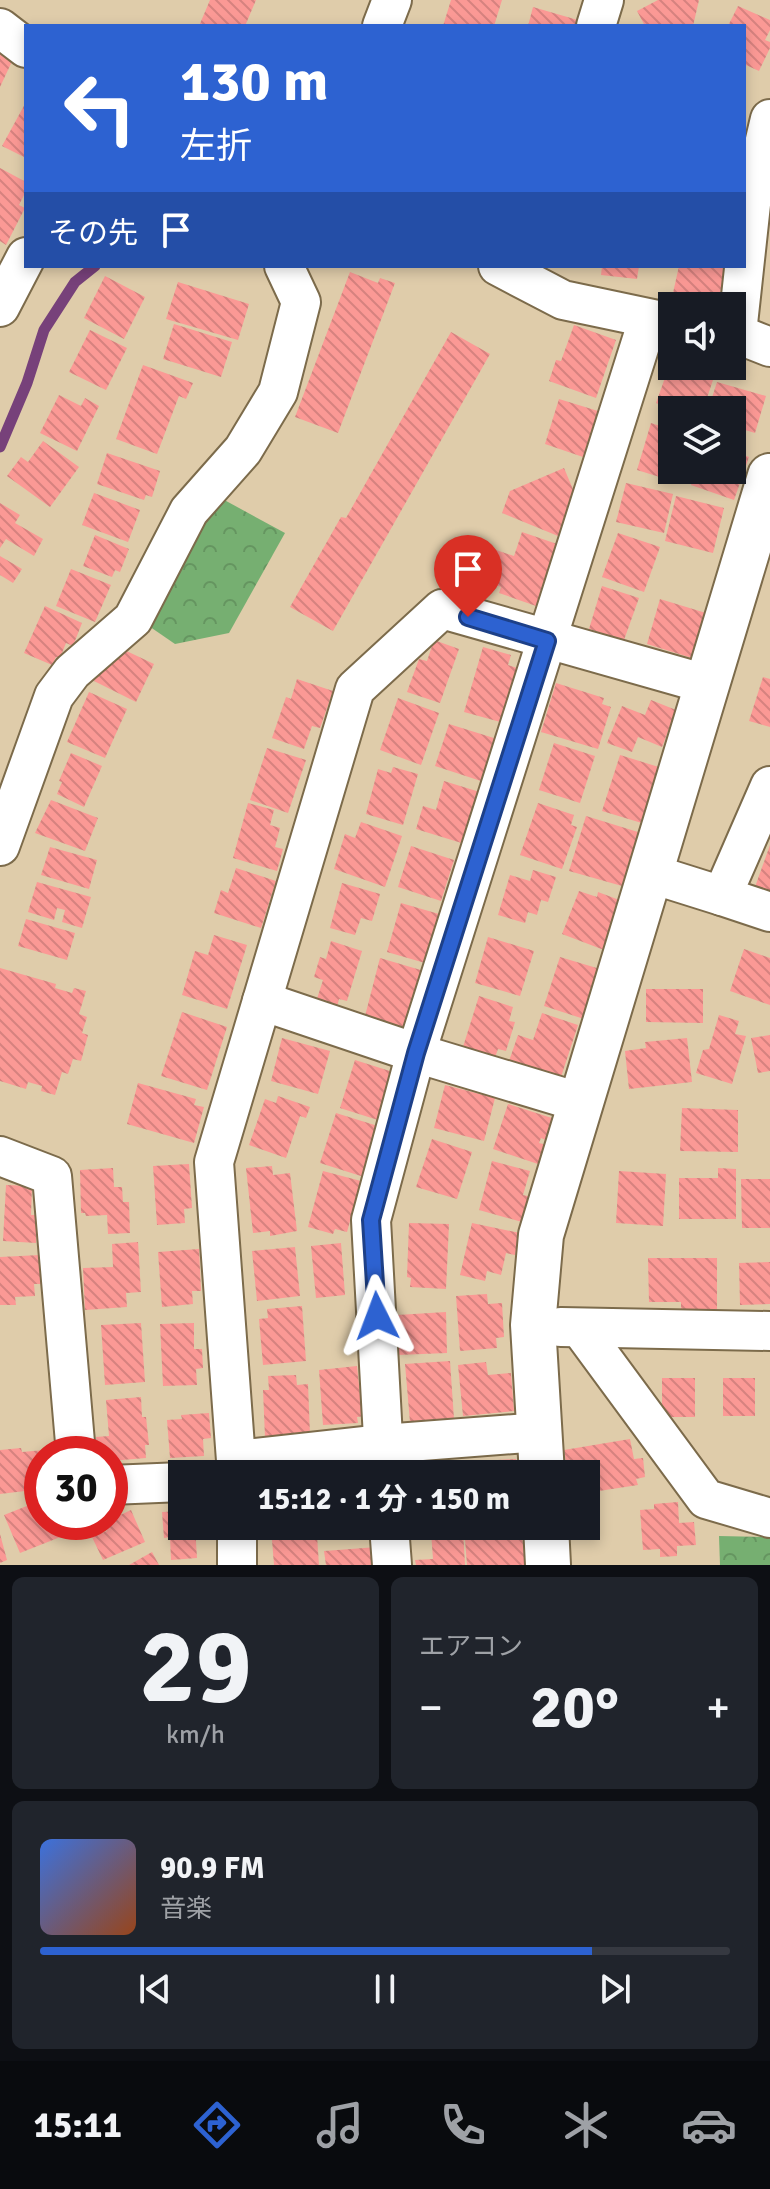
<!DOCTYPE html>
<html lang="ja">
<head>
<meta charset="utf-8">
<style>
  body { margin:0; font-family:Signika,"Noto Sans JP",sans-serif; background:#20242c; color:#f1f3f6; height:100vh; display:flex; flex-direction:column; font-size:30px; white-space:nowrap }
  * { box-sizing:border-box; margin:0 }
  p { font-size:26px; color:#9ea1a6 }
  .icon { flex:none; width:44px; height:44px; fill:none; stroke:currentColor; stroke-width:2; stroke-linecap:round; stroke-linejoin:round }
  .map { position:relative; height:1565px; overflow:hidden }
  .sheet { display:flex; flex-direction:column; gap:12px; padding:12px; background:#0d0f14; flex:1 }
  .sheet>* { flex:none }
  .hud { position:absolute; left:24px; top:24px; width:722px; height:244px; border-radius:0px; box-shadow:0 4px 12px #0003; background:#2d62d1; color:#fff; overflow:hidden }
  .fabs { position:absolute; left:658px; top:292px; display:grid; gap:16px }
  .fabs a { display:grid; place-items:center; width:88px; height:88px; border-radius:0px; background:#171b24; box-shadow:0 4px 12px #0003; font-size:40px }
  .speed { position:absolute; left:24px; top:1436px; display:flex; gap:16px; font-size:40px; font-weight:700; text-align:center }
  .speed>* { display:grid; place-content:center; width:104px; height:104px; border-radius:50%; background:#171b24; box-shadow:0 4px 12px #0003; line-height:1 }
  .speed .limit { border:12px solid #d22; background:#fff; color:#111 }
  .pin { position:absolute; display:grid; place-items:center; width:68px; height:68px; color:#fff; margin:-82px -34px; border-radius:50% 50% 50% 0; rotate:-45deg; box-shadow:0 0 8px #0007 }
  .pin .icon { rotate:45deg }
  .me { position:absolute; width:88px; margin:-44px; rotate:357deg; stroke-linejoin:round; filter:drop-shadow(0 0 6px #0008) }
  .turn { display:flex; align-items:center; gap:28px; height:168px; padding:0 24px; font-size:36px }
  .turn .icon { width:104px; height:104px; stroke-width:2.5 }
  .turn b { display:block; font-size:56px; line-height:68px }
  .then { display:flex; align-items:center; height:76px; padding:0 24px; background:#0003; gap:16px; font-size:30px }
  .big { font-size:60px; font-weight:700; line-height:1.1 }
  .sheet .card { flex:1; display:flex; flex-direction:column; justify-content:center; gap:12px; min-width:0; padding:0 28px; border-radius:12px; background:#20242c }
  .sheet .dial { align-items:center; gap:0 }
  .dial b { font-size:104px; line-height:1 }
  .song { display:flex; align-items:center; gap:24px }
  .cover { width:96px; height:96px; border-radius:12px; background:linear-gradient(135deg,hsl(220 70% 55%),hsl(20 70% 35%)) }
  .played { height:8px; border-radius:4px; background:linear-gradient(90deg,#2d62d1 80%,#363941 80%) }
  .keys { display:flex; justify-content:space-around; direction:ltr }
  .heat { display:flex; justify-content:space-between; align-items:center; font-size:44px; direction:ltr }
  .sheet .tiles { flex:1; display:grid; gap:12px; grid-template-columns:1fr 1fr }
  .card:last-child { grid-column:span 2 }
  .trip { position:absolute; left:168px; top:1460px; width:432px; height:80px; border-radius:0px; background:#171b24; box-shadow:0 4px 12px #0003; font-weight:700; line-height:80px; text-align:center }
  .tabs { display:flex; height:128px; justify-content:space-around; align-items:center; background:#090b0e; color:#9ea1a6 }
  .tabs .icon { width:56px; height:56px }
  .tabs .current { color:#2d62d1 }
  .tabs b { font-size:36px; color:#f1f3f6 }
  .map>svg:first-child { display:block }
  .park { fill:url(#park-crowns) }
  .lines { fill:none; stroke-linecap:round; stroke-linejoin:round }
  .stream { stroke:#77417a; stroke-width:11 }
  .building { fill:url(#building-back-hatch) }
  .minor-casing { stroke:#7c6b4b; stroke-width:42 }
  .tertiary-casing { stroke:#7c6b4b; stroke-width:48 }
  .minor { stroke:#fff; stroke-width:38 }
  .tertiary { stroke:#fff; stroke-width:44 }
  .route-casing { stroke:#1d4088; stroke-width:20 }
  .route { stroke:#2d62d1; stroke-width:14 }
</style>
</head>
<body>
<div class="map">
<svg width="770" height="1565" viewBox="0 0 770 1565">
  <defs>
    <pattern id="park-crowns" width="20" height="18" patternUnits="userSpaceOnUse" patternTransform="scale(2)"><rect width="20" height="18" fill="#76af71"/><path d="M2 6a3 3 0 1 1 6 0M12 15a3 3 0 1 1 6 0" fill="none" stroke="#659560"/></pattern>
    <pattern id="building-back-hatch" width="6" height="6" patternUnits="userSpaceOnUse" patternTransform="scale(2)"><rect width="6" height="6" fill="#fb9995"/><path d="M-1 5l2 2M0 0l6 6M5-1l2 2" fill="none" stroke="#d6827f"/></pattern>
  </defs>
  <rect width="100%" height="100%" fill="#dfccaa"/>
  <g class="park">
    <polygon points="217,496 285,533 229,633 175,644 143,622"/>
    <polygon points="719,1536 770,1537 770,1565 720,1565"/>
  </g>
  <g class="lines">
    <polyline class="stream" points="0,447 27,383 44,330 75,282 95,266"/>
  </g>
  <g class="building">
    <polygon points="210,0 256,0 245,26 199,26"/>
    <polygon points="451,0 502,0 494,26 443,26"/>
    <polygon points="658,0 699,0 693,26 645,26 637,11"/>
    <polygon points="738,6 770,20 770,30 765,40 770,42 770,48 759,71 746,65 744,70 744,26 728,26"/>
    <polygon points="533,7 581,21 580,26 528,26"/>
    <polygon points="0,48 15,55 0,87"/>
    <polygon points="26,102 26,158 2,146"/>
    <polygon points="0,168 26,182 26,191 19,205 25,208 6,245 0,241"/>
    <polygon points="602,266 639,266 637,279 601,275"/>
    <polygon points="679,266 726,266 717,306 690,306 671,302"/>
    <polygon points="350,272 378,283 380,278 395,283 338,433 295,417"/>
    <polygon points="105,276 145,297 124,339 84,318"/>
    <polygon points="178,282 249,304 238,340 166,319"/>
    <polygon points="174,324 232,342 221,377 163,359"/>
    <polygon points="574,325 616,340 596,398 549,381 556,360 561,361"/>
    <polygon points="90,330 127,348 106,390 69,372"/>
    <polygon points="451,332 490,354 333,631 290,607 341,517 346,518"/>
    <polygon points="672,358 672,366 701,366 716,371 703,410 673,410 656,403"/>
    <polygon points="143,365 193,383 186,399 179,396 157,454 116,439"/>
    <polygon points="717,382 766,396 755,433 732,426 732,410 708,410"/>
    <polygon points="59,395 81,406 85,398 99,406 77,451 40,433"/>
    <polygon points="559,399 598,411 583,457 545,444"/>
    <polygon points="651,423 672,430 672,470 683,470 679,483 637,470"/>
    <polygon points="43,441 79,467 50,507 7,476 21,457 28,462"/>
    <polygon points="732,451 749,457 734,500 691,485 696,470 732,470"/>
    <polygon points="107,453 160,471 152,497 146,495 144,500 97,484"/>
    <polygon points="564,468 575,494 558,536 502,513 510,491"/>
    <polygon points="626,483 673,494 664,533 616,522"/>
    <polygon points="94,493 140,510 128,542 82,525"/>
    <polygon points="676,496 724,508 713,553 665,541"/>
    <polygon points="0,503 20,515 15,523 43,539 34,556 6,539 0,548"/>
    <polygon points="522,532 557,544 536,606 499,593 501,587 486,582 496,550 514,556"/>
    <polygon points="618,533 660,547 644,592 602,577"/>
    <polygon points="95,535 129,549 120,572 115,570 112,577 83,566"/>
    <polygon points="0,556 22,569 13,583 0,575"/>
    <polygon points="71,569 111,585 95,622 56,606"/>
    <polygon points="602,586 639,598 624,640 589,629"/>
    <polygon points="660,599 706,613 692,658 647,644"/>
    <polygon points="45,606 82,623 73,646 66,643 60,658 56,657 52,665 24,653"/>
    <polygon points="434,640 459,649 440,703 407,692 419,659 427,661"/>
    <polygon points="116,646 154,664 136,702 94,681 103,662"/>
    <polygon points="483,647 511,655 508,665 520,669 504,723 464,712"/>
    <polygon points="763,677 770,679 770,727 749,721"/>
    <polygon points="297,679 333,691 320,728 312,726 304,749 272,738 286,697 291,699"/>
    <polygon points="556,683 604,698 602,704 611,707 598,749 541,732"/>
    <polygon points="89,692 127,709 105,758 67,742"/>
    <polygon points="398,698 439,713 421,765 380,750"/>
    <polygon points="651,700 676,710 662,747 638,737 632,752 607,743 622,706 645,715"/>
    <polygon points="449,724 497,739 484,782 435,766"/>
    <polygon points="554,743 595,756 580,803 539,790"/>
    <polygon points="267,748 306,760 288,813 250,800"/>
    <polygon points="71,753 102,766 84,807 57,794 62,782 59,781"/>
    <polygon points="620,755 662,768 645,824 602,811"/>
    <polygon points="393,767 418,774 403,825 366,814 378,769 391,773"/>
    <polygon points="444,781 483,793 468,845 416,829 423,806 436,810"/>
    <polygon points="51,800 98,818 85,851 35,833"/>
    <polygon points="248,803 274,810 270,825 280,828 275,847 283,849 277,871 233,858"/>
    <polygon points="538,803 574,815 571,825 577,827 562,869 520,855"/>
    <polygon points="586,816 638,832 622,886 569,871"/>
    <polygon points="361,822 402,836 385,887 334,869 345,834 355,838"/>
    <polygon points="770,845 770,892 755,887"/>
    <polygon points="411,846 454,860 441,901 398,887"/>
    <polygon points="50,847 97,860 89,889 41,875"/>
    <polygon points="236,868 276,881 261,928 214,913 221,890 228,893"/>
    <polygon points="533,870 556,877 548,902 541,900 537,915 528,912 525,923 498,915 510,875 530,881"/>
    <polygon points="37,882 91,897 82,928 62,922 65,910 57,908 54,920 28,912"/>
    <polygon points="342,883 380,894 372,921 361,918 355,935 330,928"/>
    <polygon points="579,891 597,897 598,892 622,901 604,950 562,934"/>
    <polygon points="401,903 439,914 425,963 387,952"/>
    <polygon points="26,919 75,933 67,960 18,946"/>
    <polygon points="214,935 247,945 227,1009 182,995 195,951 208,955"/>
    <polygon points="488,937 534,951 520,996 475,983"/>
    <polygon points="331,941 362,951 347,1001 339,999 336,1011 315,1005 323,980 314,977 320,957 326,959"/>
    <polygon points="744,949 770,958 770,1005 730,991"/>
    <polygon points="560,957 600,969 584,1019 544,1006"/>
    <polygon points="380,958 424,971 408,1028 365,1016"/>
    <polygon points="0,968 56,984 55,988 72,993 74,988 86,991 79,1014 87,1017 82,1033 88,1035 81,1061 73,1059 68,1074 62,1072 55,1095 41,1091 42,1086 28,1082 26,1089 0,1081"/>
    <polygon points="646,989 703,989 703,1023 646,1022"/>
    <polygon points="479,996 513,1007 509,1021 515,1022 506,1051 498,1049 494,1060 462,1050"/>
    <polygon points="182,1012 227,1027 207,1090 161,1076"/>
    <polygon points="542,1013 578,1025 561,1077 509,1061 518,1035 533,1040"/>
    <polygon points="719,1015 739,1021 735,1034 746,1036 732,1084 696,1073 703,1050 709,1049"/>
    <polygon points="770,1035 770,1071 758,1073 751,1038"/>
    <polygon points="282,1038 330,1051 318,1094 271,1081"/>
    <polygon points="687,1038 692,1082 629,1089 625,1051 646,1048 645,1042"/>
    <polygon points="355,1060 396,1073 381,1121 340,1108"/>
    <polygon points="138,1083 196,1099 194,1105 204,1107 194,1143 127,1124"/>
    <polygon points="445,1085 495,1098 484,1141 434,1128"/>
    <polygon points="278,1096 310,1107 306,1118 300,1116 286,1158 249,1145 265,1099 276,1103"/>
    <polygon points="508,1104 555,1119 548,1141 541,1138 539,1143 547,1145 541,1165 493,1149"/>
    <polygon points="682,1108 738,1110 738,1152 680,1151"/>
    <polygon points="336,1113 381,1127 364,1177 320,1163"/>
    <polygon points="432,1139 472,1152 457,1199 416,1187"/>
    <polygon points="492,1161 530,1171 523,1195 536,1198 529,1224 479,1210"/>
    <polygon points="189,1164 192,1208 184,1209 185,1223 157,1225 153,1166"/>
    <polygon points="272,1166 273,1175 290,1173 297,1231 270,1236 270,1231 253,1233 246,1168"/>
    <polygon points="113,1168 114,1187 122,1187 123,1202 129,1202 130,1233 108,1234 107,1215 86,1216 85,1213 81,1213 80,1170"/>
    <polygon points="718,1168 736,1169 736,1219 679,1219 679,1178 718,1178"/>
    <polygon points="323,1171 361,1181 347,1232 335,1229 333,1234 308,1227"/>
    <polygon points="619,1171 666,1174 663,1226 616,1223"/>
    <polygon points="741,1179 770,1179 770,1228 742,1228"/>
    <polygon points="6,1185 32,1186 31,1215 37,1215 36,1243 3,1241"/>
    <polygon points="409,1223 449,1224 446,1289 410,1287 411,1278 407,1277"/>
    <polygon points="472,1223 520,1233 515,1255 506,1253 501,1275 487,1271 485,1281 460,1275"/>
    <polygon points="138,1242 141,1292 126,1293 127,1307 85,1310 83,1268 113,1267 112,1244"/>
    <polygon points="341,1243 345,1295 316,1298 311,1246"/>
    <polygon points="295,1247 300,1296 257,1301 252,1251"/>
    <polygon points="199,1249 201,1291 192,1291 193,1304 162,1307 158,1252"/>
    <polygon points="40,1255 41,1284 34,1284 35,1296 15,1297 16,1305 0,1305 0,1257"/>
    <polygon points="648,1258 717,1258 717,1309 681,1309 681,1302 649,1302"/>
    <polygon points="770,1262 770,1304 740,1305 739,1263"/>
    <polygon points="487,1294 488,1304 502,1303 504,1337 496,1338 497,1348 460,1351 456,1296"/>
    <polygon points="302,1306 306,1361 263,1365 259,1319 268,1318 267,1309"/>
    <polygon points="446,1312 447,1353 398,1355 397,1315"/>
    <polygon points="141,1323 145,1382 105,1385 101,1325"/>
    <polygon points="194,1323 194,1349 202,1349 203,1368 196,1369 197,1385 163,1386 160,1324"/>
    <polygon points="450,1361 454,1419 410,1422 405,1364"/>
    <polygon points="486,1362 488,1375 511,1373 514,1411 463,1416 458,1365"/>
    <polygon points="357,1366 360,1395 365,1394 367,1416 357,1417 358,1423 323,1425 319,1370"/>
    <polygon points="296,1375 297,1385 308,1384 310,1435 265,1437 263,1390 269,1390 268,1376"/>
    <rect x="662" y="1378" width="33" height="39"/>
    <rect x="723" y="1378" width="32" height="38"/>
    <polygon points="141,1397 142,1417 146,1417 149,1445 145,1445 146,1458 110,1461 110,1454 98,1454 96,1437 109,1436 106,1400"/>
    <polygon points="209,1413 211,1438 203,1439 204,1456 170,1458 167,1420 182,1419 181,1415"/>
    <polygon points="630,1439 634,1459 643,1458 645,1477 636,1479 638,1485 586,1493 586,1474 568,1474 564,1450"/>
    <polygon points="21,1448 22,1452 44,1450 42,1489 0,1494 0,1450"/>
    <polygon points="516,1459 517,1474 465,1474 464,1462"/>
    <polygon points="362,1466 363,1474 337,1474 337,1468"/>
    <polygon points="42,1500 42,1522 68,1522 70,1526 66,1528 68,1534 20,1553 4,1515"/>
    <polygon points="678,1502 679,1523 694,1522 696,1545 677,1546 677,1556 660,1557 660,1549 643,1550 640,1510 654,1509 654,1504"/>
    <polygon points="131,1510 145,1542 103,1560 92,1537 107,1531 103,1523"/>
    <polygon points="182,1511 182,1526 195,1526 197,1558 171,1560 170,1537 164,1538 162,1512"/>
    <polygon points="463,1530 465,1565 416,1565 415,1560 433,1559 431,1532"/>
    <polygon points="0,1534 7,1560 0,1563"/>
    <polygon points="522,1534 525,1565 467,1565 465,1539"/>
    <polygon points="317,1536 319,1565 274,1565 272,1540"/>
    <polygon points="377,1547 378,1565 326,1565 324,1551"/>
    <polygon points="152,1552 159,1565 129,1565"/>
  </g>
  <g class="lines">
    <defs>
      <g id="minor">
        <polyline points="382,26 392,0"/>
        <polyline points="596,26 604,0"/>
        <polyline points="0,28 26,48"/>
        <polyline points="498,266 563,300 672,323"/>
        <polyline points="0,307 26,257"/>
        <polyline points="732,332 770,347"/>
        <polyline points="737,333 752,195 770,119"/>
        <polyline points="770,786 722,896 770,912"/>
        <polyline points="0,846 54,696 72,672 133,619 189,511 243,450 278,392 301,302 284,266"/>
        <polyline points="652,874 722,896"/>
        <polyline points="262,1001 416,1053 582,1103"/>
        <polyline points="0,1156 52,1176 76,1454"/>
        <polyline points="561,1327 770,1331"/>
        <polyline points="580,1328 706,1499 770,1518"/>
        <polyline points="236,1460 383,1444 540,1432"/>
        <polyline points="237,1474 214,1162 355,689 442,609 706,684"/>
        <polyline points="385,1474 371,1220 416,1053 648,320"/>
        <polyline points="110,1485 182,1482"/>
        <polyline points="237,1526 237,1565"/>
        <polyline points="389,1526 392,1565"/>
      </g>
      <g id="tertiary">
        <polyline points="542,1474 533,1325 541,1235 770,476"/>
        <polyline points="546,1526 548,1565"/>
      </g>
    </defs>
    <use href="#minor" class="minor-casing"/>
    <use href="#tertiary" class="tertiary-casing"/>
    <use href="#minor" class="minor"/>
    <use href="#tertiary" class="tertiary"/>
  </g>
  <g class="lines">
    <defs>
      <polyline id="route" points="377,1316 371,1220 416,1053 547,641 468,617"/>
    </defs>
    <use href="#route" class="route-casing"/>
    <use href="#route" class="route"/>
  </g>
</svg>
<div class="fabs">
<a><svg class="icon" aria-label="sound" viewBox="0 0 24 24"><path d="M4 9h4l5-4v14l-5-4H4zM17 9q2 3 0 6"/></svg></a>
<a><svg class="icon" aria-label="layers" viewBox="0 0 24 24"><path d="M12 4l9 5-9 5-9-5zM3 14l9 5 9-5"/></svg></a>
</div>
<div class="speed"><div class="limit">30</div></div>
<div class="pin" style="left:468px;top:617px;background:#d93025"><svg class="icon" aria-label="arrive" viewBox="0 0 24 24"><path d="M6 21V4h12l-3 4 3 4H6"/></svg></div>
<svg class="me" style="left:377px;top:1316px" viewBox="-20 -20 40 40"><path d="M0-17L14 15 0 8-14 15z" fill="#2d62d1" stroke="#fff" stroke-width="4"/></svg>
<div class="trip">15:12 · 1 分 · 150 m</div>
<div class="hud">
<div class="turn"><svg class="icon" aria-label="left" viewBox="0 0 24 24"><path d="M17 20v-9H6M10 6l-5 5 5 5"/></svg><div><b>130 m</b>左折</div></div>
<div class="then">その先<svg class="icon" aria-label="arrive" viewBox="0 0 24 24"><path d="M6 21V4h12l-3 4 3 4H6"/></svg></div>
</div>
</div>
<section class="sheet">
<div class="tiles">
<div class="card dial"><b>29</b><p>km/h</p></div>
<div class="card"><p>エアコン</p>
<div class="heat"><a>−</a><b class="big">20°</b><a>+</a></div>
</div>
<div class="card">
<div class="song"><i class="cover"></i><div><b>90.9 FM</b><p>音楽</p></div></div>
<div class="played"></div>
<div class="keys"><svg class="icon" aria-label="previous" viewBox="0 0 24 24"><path d="M18 5L8 12l10 7zM5 5v14"/></svg><svg class="icon" aria-label="pause" viewBox="0 0 24 24"><path d="M8 5v14M16 5v14"/></svg><svg class="icon" aria-label="next" viewBox="0 0 24 24"><path d="M6 5l10 7-10 7zM19 5v14"/></svg></div>
</div>
</div>
</section>
<nav class="tabs">
<b>15:11</b>
<svg class="icon current" aria-label="directions" viewBox="0 0 24 24"><path d="M12 3l9 9-9 9-9-9zM9 14v-3h6M13 9l2 2-2 2"/></svg>
<svg class="icon" aria-label="music" viewBox="0 0 24 24"><path d="M9 18V5l10-2v13"/><circle cx="6" cy="18" r="3"/><circle cx="16" cy="16" r="3"/></svg>
<svg class="icon" aria-label="phone" viewBox="0 0 24 24"><path d="M5 4h4l2 5-3 2q2 4 5 5l2-3 5 2v4C11 20 4 13 5 4z"/></svg>
<svg class="icon" aria-label="climate" viewBox="0 0 24 24"><path d="M12 3v18M4 7l16 10M4 17L20 7"/></svg>
<svg class="icon" aria-label="car" viewBox="0 0 24 24"><path d="M5 17H2v-5l4-1 3-4h7l3 4 3 1v5h-3M9 17h6M6 11h13"/><circle cx="7" cy="17" r="2"/><circle cx="17" cy="17" r="2"/></svg>
</nav>
</body>
</html>
